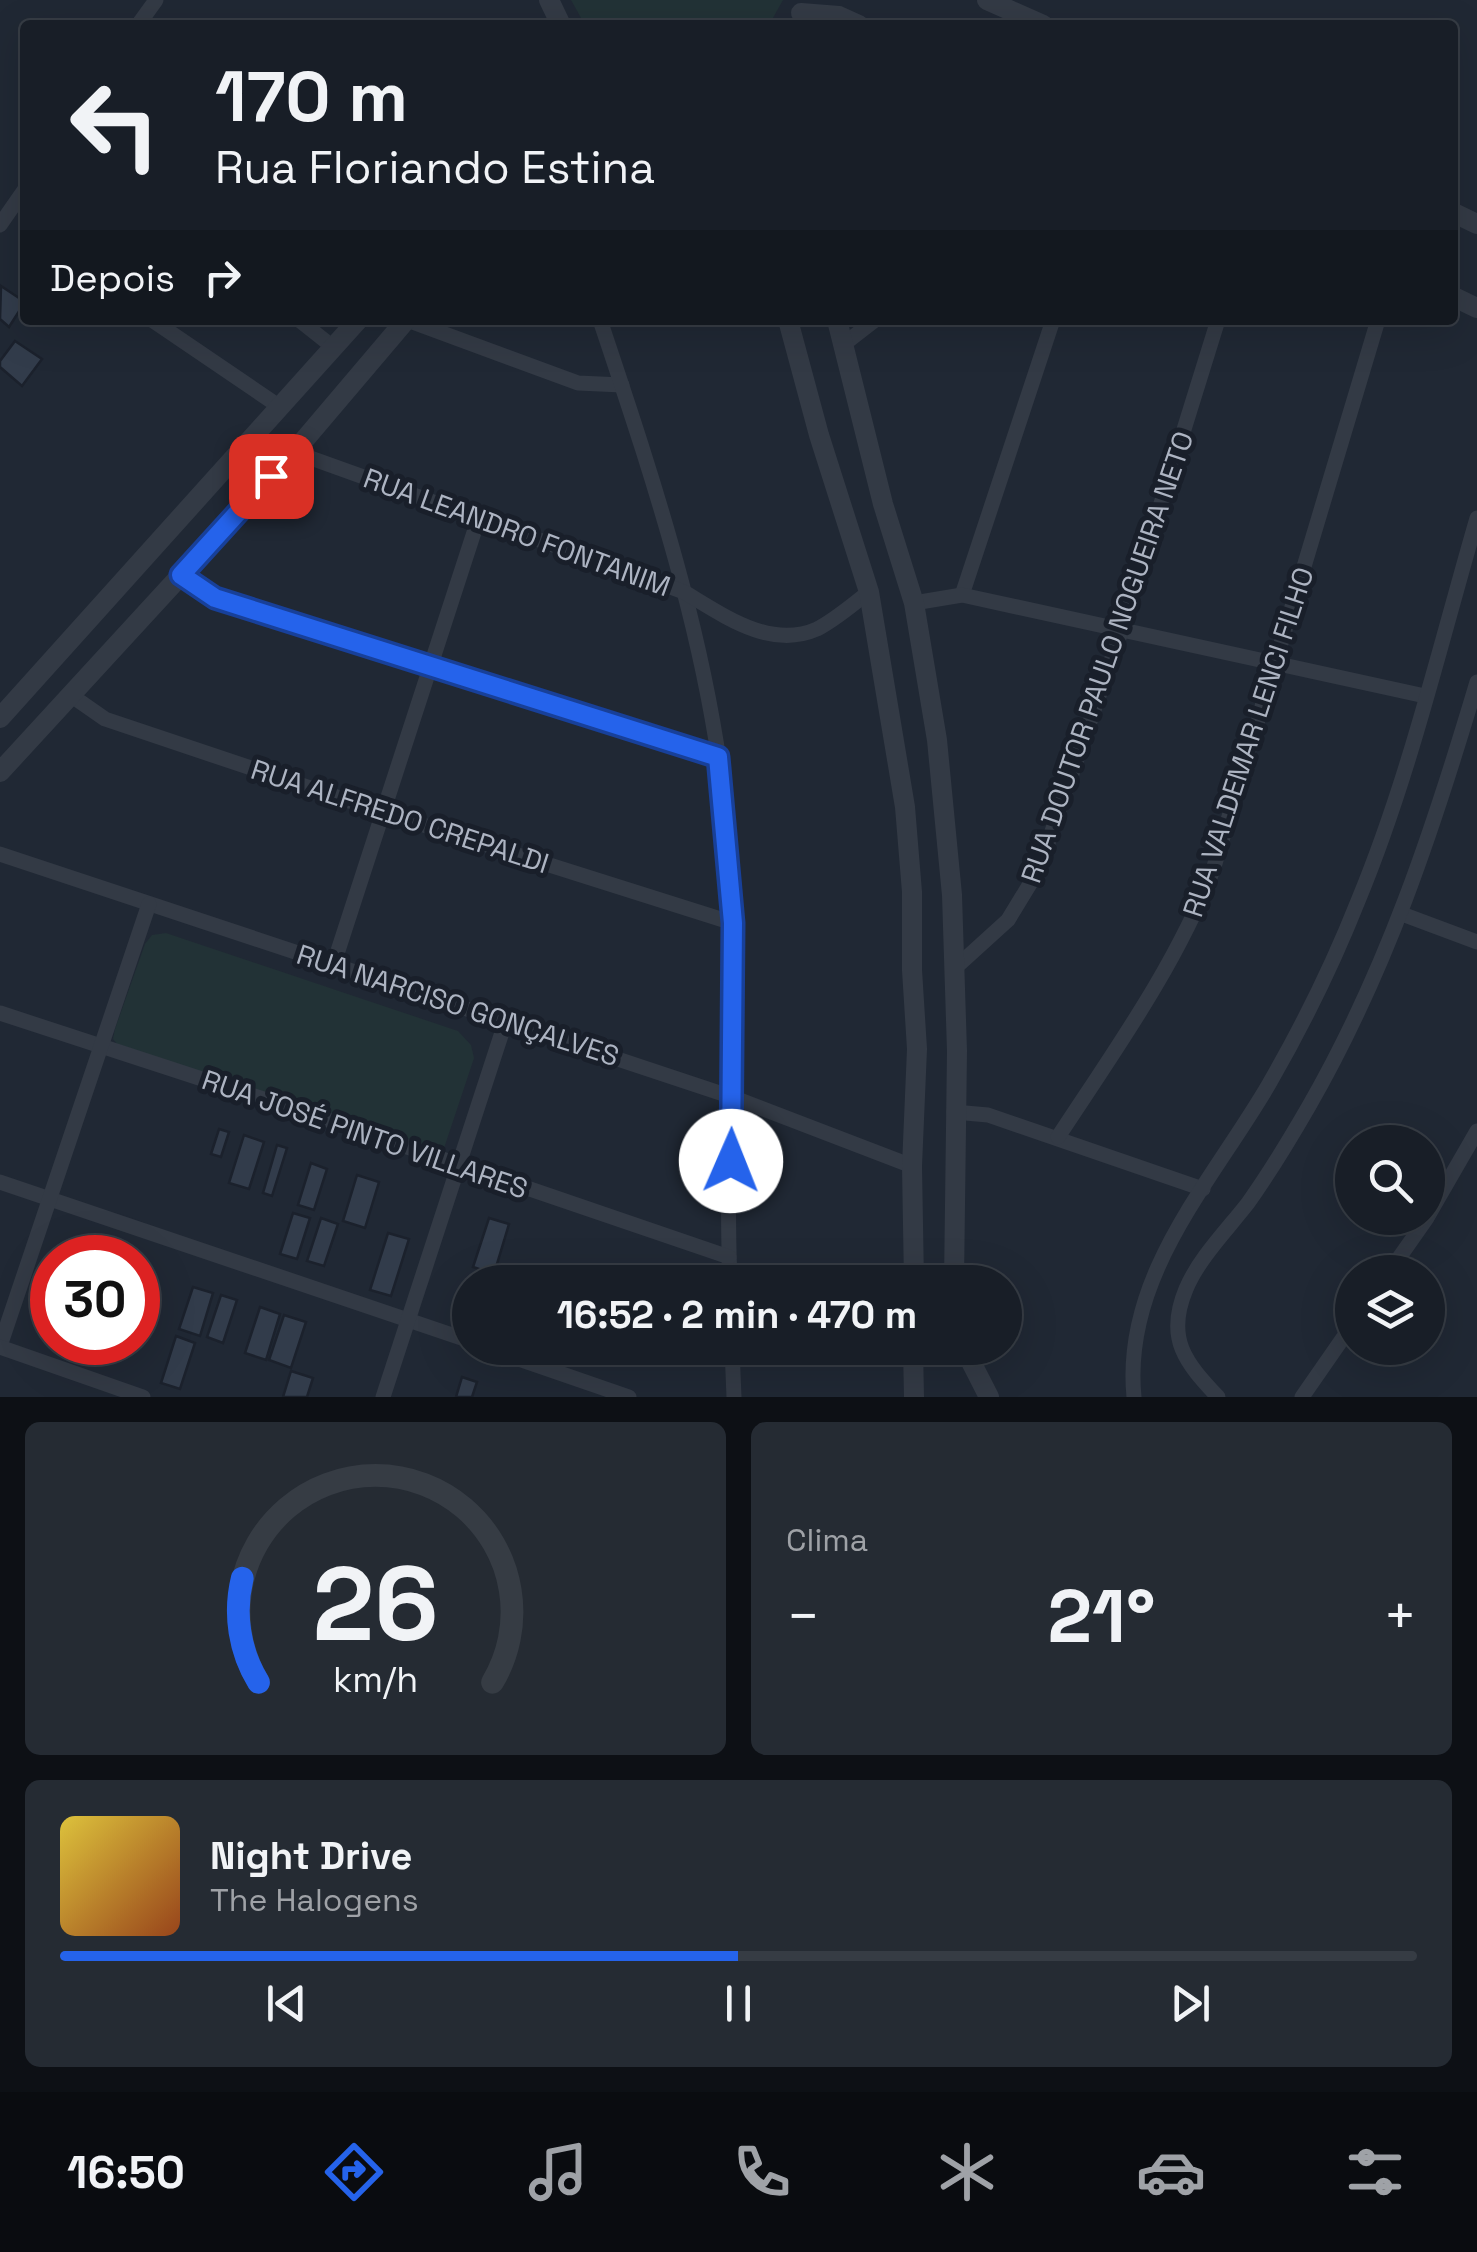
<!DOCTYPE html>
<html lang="pt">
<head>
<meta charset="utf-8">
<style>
  body { margin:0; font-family:"Space Grotesk",sans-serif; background:#252b33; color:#f1f3f6; height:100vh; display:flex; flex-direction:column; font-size:38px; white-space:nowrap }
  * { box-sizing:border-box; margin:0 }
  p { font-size:32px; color:#9fa2a7 }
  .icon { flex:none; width:55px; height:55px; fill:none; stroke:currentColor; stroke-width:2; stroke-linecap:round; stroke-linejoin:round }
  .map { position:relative; height:1397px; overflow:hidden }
  .drawer { display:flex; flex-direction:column; gap:25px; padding:25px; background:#0d1015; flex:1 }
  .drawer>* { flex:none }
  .guide { position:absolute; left:20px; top:20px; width:1438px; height:305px; border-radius:10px; box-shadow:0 10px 40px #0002,0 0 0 2px #363c44; background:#181e27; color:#f1f3f6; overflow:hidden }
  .controls { position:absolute; left:1335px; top:1125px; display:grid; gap:20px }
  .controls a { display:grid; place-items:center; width:110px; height:110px; border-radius:50%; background:#181e27; box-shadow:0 10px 40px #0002,0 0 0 2px #363c44; font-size:50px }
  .speed { position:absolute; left:30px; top:1235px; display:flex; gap:20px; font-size:50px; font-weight:700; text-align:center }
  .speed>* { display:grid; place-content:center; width:130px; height:130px; border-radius:50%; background:#181e27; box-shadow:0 10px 40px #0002,0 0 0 2px #363c44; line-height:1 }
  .speed .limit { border:15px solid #d22; background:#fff; color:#111 }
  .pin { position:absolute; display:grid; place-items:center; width:85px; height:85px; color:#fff; margin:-42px; border-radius:20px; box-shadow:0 5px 15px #0006 }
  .me { position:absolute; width:110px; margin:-55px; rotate:1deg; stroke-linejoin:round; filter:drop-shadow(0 0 8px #0008) }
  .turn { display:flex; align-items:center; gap:35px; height:210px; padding:0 30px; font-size:45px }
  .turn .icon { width:130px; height:130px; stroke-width:2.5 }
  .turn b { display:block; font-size:70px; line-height:85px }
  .then { display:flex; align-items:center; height:95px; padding:0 30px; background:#0003; gap:20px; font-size:38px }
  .big { font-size:75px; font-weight:700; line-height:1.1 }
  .drawer .tile { flex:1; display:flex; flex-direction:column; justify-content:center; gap:15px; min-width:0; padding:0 35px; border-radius:15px; background:#252b33 }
  .drawer .dial { align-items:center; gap:0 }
  .dial svg { height:260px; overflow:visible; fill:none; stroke:#363c44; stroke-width:7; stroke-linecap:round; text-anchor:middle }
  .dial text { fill:#f1f3f6; stroke:none }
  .song { display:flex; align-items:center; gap:30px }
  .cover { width:120px; height:120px; border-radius:15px; background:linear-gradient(135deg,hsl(50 70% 55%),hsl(20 70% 35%)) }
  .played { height:10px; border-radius:5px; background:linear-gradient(90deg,#2563eb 50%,#363c44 50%) }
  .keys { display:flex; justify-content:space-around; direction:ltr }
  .heat { display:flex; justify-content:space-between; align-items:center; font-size:55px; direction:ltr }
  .drawer .tiles { flex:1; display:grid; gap:25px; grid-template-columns:1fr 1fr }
  .tile:last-child { grid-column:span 2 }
  .trip { position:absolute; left:452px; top:1265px; width:570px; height:100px; border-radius:50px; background:#181e27; box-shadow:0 10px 40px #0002,0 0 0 2px #363c44; font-weight:700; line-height:100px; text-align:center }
  .menu { display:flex; height:160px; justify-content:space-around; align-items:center; background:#0a0c10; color:#9fa2a7 }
  .menu .icon { width:70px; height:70px }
  .menu .selected { color:#2563eb }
  .menu b { font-size:45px; color:#f1f3f6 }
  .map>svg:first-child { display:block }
  .green { fill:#223236 }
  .building { fill:#323c4b; stroke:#1b212c; stroke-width:2.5 }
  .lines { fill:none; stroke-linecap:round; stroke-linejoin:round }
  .minor { stroke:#333a45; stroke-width:15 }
  .tertiary { stroke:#333a45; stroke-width:20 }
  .route-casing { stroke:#184099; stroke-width:25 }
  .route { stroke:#2563eb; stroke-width:18 }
  .labels { text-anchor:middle; stroke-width:10; stroke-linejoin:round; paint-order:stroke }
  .street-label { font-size:28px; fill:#adb4c2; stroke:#191f2a }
</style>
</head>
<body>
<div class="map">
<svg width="1477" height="1397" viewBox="0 0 1477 1397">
  <rect width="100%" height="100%" fill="#202834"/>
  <g class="green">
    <polygon points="571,0 783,0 769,25 585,25"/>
    <polygon points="166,933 458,1031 471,1045 474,1058 444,1148 436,1150 118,1045 113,1039 115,1029 145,944 152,935"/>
  </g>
  <g class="building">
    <polygon points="1,286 25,302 9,327 0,319"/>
    <polygon points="15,341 42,359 22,386 0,367 0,361"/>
    <polygon points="219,1129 229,1132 221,1157 211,1154"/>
    <polygon points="244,1135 264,1142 249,1189 229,1183"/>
    <polygon points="277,1145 287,1148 272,1196 263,1193"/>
    <polygon points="311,1163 327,1169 314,1210 298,1205"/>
    <polygon points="357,1175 379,1182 365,1228 343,1221"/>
    <polygon points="293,1213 310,1218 297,1259 280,1254"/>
    <polygon points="321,1218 338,1224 324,1266 307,1261"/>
    <polygon points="489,1218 509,1224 494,1274 473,1267"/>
    <polygon points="388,1233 409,1239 391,1296 370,1290"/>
    <polygon points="193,1287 213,1293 200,1336 179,1329"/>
    <polygon points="221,1295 237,1300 223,1343 207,1337"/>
    <polygon points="260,1307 280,1314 266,1360 245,1353"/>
    <polygon points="284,1315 306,1322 291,1368 269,1360"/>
    <polygon points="176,1336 195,1343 180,1389 161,1383"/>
    <polygon points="291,1371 313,1378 307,1397 283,1397"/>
    <polygon points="462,1377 477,1382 472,1397 456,1397"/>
  </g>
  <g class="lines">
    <g class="minor">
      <polyline points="138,25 156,0"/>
      <polyline points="0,225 25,189"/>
      <polyline points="152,320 280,407"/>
      <polyline points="299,320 333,347"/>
      <polyline points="407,320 578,383 622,385"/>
      <path d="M 600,320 C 658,493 716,667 729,850 C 739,994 724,1138 730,1282"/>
      <polyline points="844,344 875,320"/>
      <path d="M 294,452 L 684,592 C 723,615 770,650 817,629 C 835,620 853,604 869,592"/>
      <polyline points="181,575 215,598 718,757"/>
      <polyline points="962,595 1053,320"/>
      <polyline points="914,603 962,595 1425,696"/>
      <polyline points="72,696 105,719 382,812 733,923"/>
      <polyline points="0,854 732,1097 912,1166"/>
      <polyline points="1402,914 1477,942"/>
      <polyline points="334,963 478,520"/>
      <polyline points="954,969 1008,920 1039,869 1122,629 1218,320"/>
      <polyline points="0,1013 334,1122 729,1257"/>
      <polyline points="954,1112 988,1115 1203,1189"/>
      <path d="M 1058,1137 C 1115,1050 1175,967 1213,870 L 1378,320"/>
      <polyline points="0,1182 470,1341"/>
      <polyline points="1428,1216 1477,1131"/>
      <polyline points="1389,1272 1427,1218"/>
      <polyline points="0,1346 149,904"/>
      <polyline points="0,1347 143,1397"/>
      <polyline points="487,1348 629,1397"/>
      <polyline points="732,1348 734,1397"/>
      <polyline points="383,1397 506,1020"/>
      <path d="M 1134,1397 C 1122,1276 1212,1182 1269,1084 C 1303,1025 1333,964 1358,901 C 1409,778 1440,645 1477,518"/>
      <path d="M 1218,1397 C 1186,1363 1165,1339 1186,1289 C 1199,1258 1227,1230 1248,1203 C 1270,1172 1290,1139 1309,1106 C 1386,972 1433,830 1477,682"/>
      <polyline points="1302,1397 1352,1325"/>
    </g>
    <g class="tertiary">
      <polyline points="549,0 561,25"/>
      <polyline points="987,0 1043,25"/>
      <polyline points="801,13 839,16 859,25"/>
      <polyline points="1452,212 1477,224"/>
      <polyline points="1452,296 1477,308"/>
      <polyline points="788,320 819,435 869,592 905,807 912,892 912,970 917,1049 912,1166 914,1282"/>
      <polyline points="837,320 883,504 914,603 937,740 952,895 957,1051 954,1282"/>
      <polyline points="0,718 358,320"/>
      <polyline points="0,772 294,452 406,320"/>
      <polyline points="913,1348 914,1397"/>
      <polyline points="964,1348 989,1397"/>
    </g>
  </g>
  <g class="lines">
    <defs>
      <polyline id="route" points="271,476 181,575 215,598 718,757 733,923 731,1161"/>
    </defs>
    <use href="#route" class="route-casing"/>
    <use href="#route" class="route"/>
  </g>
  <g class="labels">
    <g class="street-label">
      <text transform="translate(517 532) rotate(20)" y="10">RUA LEANDRO FONTANIM</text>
      <text transform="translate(1107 657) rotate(-71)" y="10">RUA DOUTOR PAULO NOGUEIRA NETO</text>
      <text transform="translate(1248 742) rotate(-72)" y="10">RUA VALDEMAR LENCI FILHO</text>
      <text transform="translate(400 816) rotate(18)" y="10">RUA ALFREDO CREPALDI</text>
      <text transform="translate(458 1005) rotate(18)" y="10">RUA NARCISO GONÇALVES</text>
      <text transform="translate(365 1134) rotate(19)" y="10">RUA JOSÉ PINTO VILLARES</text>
    </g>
  </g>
</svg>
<div class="controls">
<a><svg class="icon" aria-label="search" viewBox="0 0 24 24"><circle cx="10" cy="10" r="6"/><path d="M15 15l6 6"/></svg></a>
<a><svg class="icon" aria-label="layers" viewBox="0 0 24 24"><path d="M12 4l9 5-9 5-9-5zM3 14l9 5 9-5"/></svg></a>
</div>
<div class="speed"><div class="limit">30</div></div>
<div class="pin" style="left:271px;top:476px;background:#d93025"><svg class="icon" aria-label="arrive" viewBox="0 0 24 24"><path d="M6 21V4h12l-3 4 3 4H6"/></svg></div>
<svg class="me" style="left:731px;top:1161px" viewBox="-20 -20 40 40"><circle r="19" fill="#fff"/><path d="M0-13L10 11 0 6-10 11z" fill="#2563eb"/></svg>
<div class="trip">16:52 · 2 min · 470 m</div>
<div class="guide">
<div class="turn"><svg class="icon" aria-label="left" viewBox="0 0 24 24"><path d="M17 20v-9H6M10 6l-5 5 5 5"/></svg><div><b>170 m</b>Rua Floriando Estina</div></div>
<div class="then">Depois<svg class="icon" aria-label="right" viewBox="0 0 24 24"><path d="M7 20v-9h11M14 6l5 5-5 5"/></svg></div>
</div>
</div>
<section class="drawer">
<div class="tiles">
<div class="tile dial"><svg viewBox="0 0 100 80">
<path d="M14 69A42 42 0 1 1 86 69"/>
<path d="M14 69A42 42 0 0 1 9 37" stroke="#2563eb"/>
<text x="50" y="56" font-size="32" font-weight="700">26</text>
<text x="50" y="72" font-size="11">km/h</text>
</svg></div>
<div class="tile"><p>Clima</p>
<div class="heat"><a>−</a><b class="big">21°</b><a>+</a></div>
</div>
<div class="tile">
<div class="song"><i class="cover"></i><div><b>Night Drive</b><p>The Halogens</p></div></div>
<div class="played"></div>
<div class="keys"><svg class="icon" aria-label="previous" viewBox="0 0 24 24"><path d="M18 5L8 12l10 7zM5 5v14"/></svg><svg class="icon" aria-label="pause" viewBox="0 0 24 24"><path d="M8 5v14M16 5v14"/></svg><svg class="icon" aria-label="next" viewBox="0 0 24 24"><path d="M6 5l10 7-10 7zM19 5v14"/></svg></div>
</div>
</div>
</section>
<nav class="menu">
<b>16:50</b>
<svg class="icon selected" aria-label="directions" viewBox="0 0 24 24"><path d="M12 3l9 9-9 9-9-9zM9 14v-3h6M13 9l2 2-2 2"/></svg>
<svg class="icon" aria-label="music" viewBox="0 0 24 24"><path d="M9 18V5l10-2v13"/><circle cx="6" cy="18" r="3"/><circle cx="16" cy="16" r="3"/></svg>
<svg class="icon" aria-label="phone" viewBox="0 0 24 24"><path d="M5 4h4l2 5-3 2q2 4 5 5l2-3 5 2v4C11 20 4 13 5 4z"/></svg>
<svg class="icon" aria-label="climate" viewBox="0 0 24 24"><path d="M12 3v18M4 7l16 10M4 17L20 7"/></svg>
<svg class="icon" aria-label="car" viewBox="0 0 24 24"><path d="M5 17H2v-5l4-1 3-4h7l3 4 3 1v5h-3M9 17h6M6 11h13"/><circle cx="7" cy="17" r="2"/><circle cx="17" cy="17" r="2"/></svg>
<svg class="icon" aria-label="filters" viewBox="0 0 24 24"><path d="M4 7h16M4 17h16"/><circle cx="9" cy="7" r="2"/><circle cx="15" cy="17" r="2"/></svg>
</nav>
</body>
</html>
